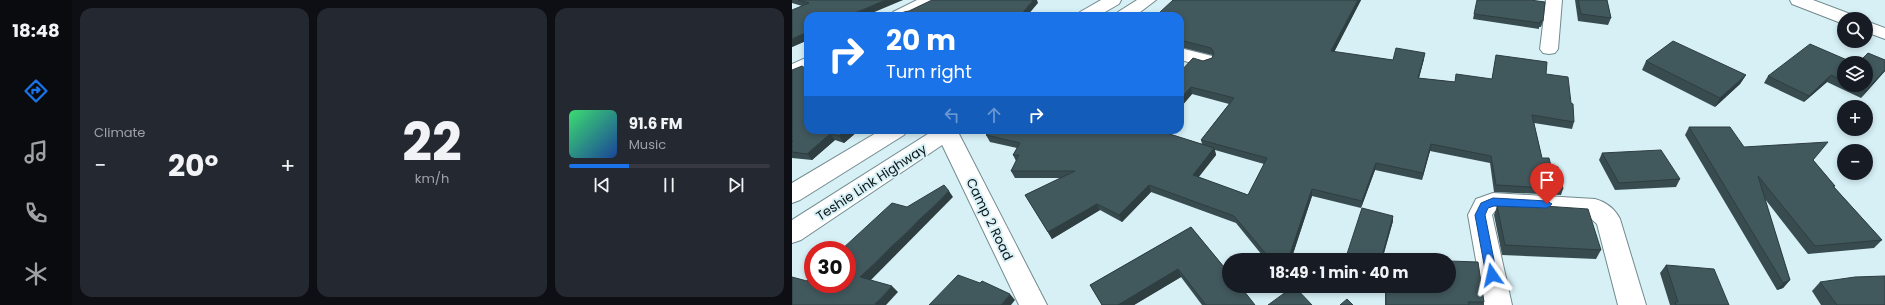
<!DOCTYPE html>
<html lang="en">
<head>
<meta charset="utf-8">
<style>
  body { margin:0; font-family:Poppins,sans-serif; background:#242831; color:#f1f3f6; height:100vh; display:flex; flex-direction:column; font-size:15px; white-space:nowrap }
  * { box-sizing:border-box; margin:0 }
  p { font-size:13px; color:#9ea1a6 }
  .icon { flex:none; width:22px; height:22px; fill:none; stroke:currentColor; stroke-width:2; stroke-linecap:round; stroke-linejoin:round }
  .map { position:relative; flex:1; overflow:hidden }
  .sheet { display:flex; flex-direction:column; gap:8px; padding:8px; background:#0d0f14; width:720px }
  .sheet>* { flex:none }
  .top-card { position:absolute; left:12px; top:12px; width:380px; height:122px; border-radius:12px; box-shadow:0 2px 6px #0003; background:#1a73e8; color:#fff; overflow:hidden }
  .controls { position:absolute; left:1045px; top:12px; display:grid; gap:8px }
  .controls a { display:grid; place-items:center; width:36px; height:36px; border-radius:50%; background:#171b24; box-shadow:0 2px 6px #0003; font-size:20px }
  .speed { position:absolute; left:12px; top:241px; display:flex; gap:8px; font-size:20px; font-weight:700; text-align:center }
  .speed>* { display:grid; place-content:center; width:52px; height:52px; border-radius:50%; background:#171b24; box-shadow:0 2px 6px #0003; line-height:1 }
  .speed .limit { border:6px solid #d22; background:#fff; color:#111 }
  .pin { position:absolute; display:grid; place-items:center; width:34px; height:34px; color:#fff; margin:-41px -17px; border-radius:50% 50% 50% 0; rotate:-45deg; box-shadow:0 0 4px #0007 }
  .pin .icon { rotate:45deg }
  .me { position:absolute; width:44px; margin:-22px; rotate:349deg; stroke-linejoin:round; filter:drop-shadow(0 0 3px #0008) }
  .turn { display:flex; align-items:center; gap:14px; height:84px; padding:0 16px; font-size:18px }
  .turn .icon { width:52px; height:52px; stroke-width:2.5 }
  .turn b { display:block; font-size:28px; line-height:34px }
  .lanes { display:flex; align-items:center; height:38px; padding:0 16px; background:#0003; justify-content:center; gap:20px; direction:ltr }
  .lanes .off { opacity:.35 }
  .big { font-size:30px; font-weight:700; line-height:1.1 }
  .sheet .tile { flex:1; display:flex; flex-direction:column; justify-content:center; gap:6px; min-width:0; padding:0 14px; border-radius:12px; background:#242831 }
  .sheet .dial { align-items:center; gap:0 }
  .dial b { font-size:52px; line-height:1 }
  .song { display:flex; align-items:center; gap:12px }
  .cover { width:48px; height:48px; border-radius:6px; background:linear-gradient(135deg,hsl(140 70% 55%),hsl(220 70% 35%)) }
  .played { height:4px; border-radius:2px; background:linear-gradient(90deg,#1a73e8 30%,#363941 30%) }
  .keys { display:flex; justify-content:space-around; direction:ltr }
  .heat { display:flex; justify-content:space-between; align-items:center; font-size:22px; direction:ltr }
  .sheet .tiles { flex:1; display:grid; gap:8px; grid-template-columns:repeat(3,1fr) }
  .trip { position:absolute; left:430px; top:253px; width:234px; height:40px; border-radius:20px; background:#171b24; box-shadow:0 2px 6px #0003; font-weight:700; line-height:40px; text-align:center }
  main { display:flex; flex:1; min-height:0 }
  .tabs { display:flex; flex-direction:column; width:72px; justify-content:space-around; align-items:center; background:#090b0e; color:#9ea1a6 }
  .tabs .icon { width:28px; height:28px }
  .tabs .selected { color:#1a73e8 }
  .tabs b { font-size:18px; color:#f1f3f6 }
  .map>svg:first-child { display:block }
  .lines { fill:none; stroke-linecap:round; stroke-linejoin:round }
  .minor-casing { stroke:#718a8e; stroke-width:2 }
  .major-casing { stroke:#718a8e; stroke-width:2 }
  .minor { fill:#fff; fill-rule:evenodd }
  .major { fill:#fff; fill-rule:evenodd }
  .wall { fill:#384c50; fill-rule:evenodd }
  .shaded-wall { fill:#2e3e41 }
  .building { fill:#41585d; stroke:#2e3e41 }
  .route { fill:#1a73e8; stroke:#114b97 }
  .labels { text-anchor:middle; stroke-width:4; stroke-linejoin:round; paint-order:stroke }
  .street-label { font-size:13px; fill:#0b1416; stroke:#d6f0f6 }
</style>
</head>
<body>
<main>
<nav class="tabs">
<b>18:48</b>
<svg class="icon selected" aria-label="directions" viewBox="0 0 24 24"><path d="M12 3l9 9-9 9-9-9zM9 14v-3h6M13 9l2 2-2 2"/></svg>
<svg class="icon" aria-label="music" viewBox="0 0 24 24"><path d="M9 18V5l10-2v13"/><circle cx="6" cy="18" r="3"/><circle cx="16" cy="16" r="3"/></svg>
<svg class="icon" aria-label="phone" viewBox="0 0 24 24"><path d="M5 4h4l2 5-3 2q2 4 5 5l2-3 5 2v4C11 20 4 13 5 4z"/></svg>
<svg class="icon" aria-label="climate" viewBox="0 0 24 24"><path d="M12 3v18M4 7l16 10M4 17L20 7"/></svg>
</nav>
<section class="sheet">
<div class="tiles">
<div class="tile"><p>Climate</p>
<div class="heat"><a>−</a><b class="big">20°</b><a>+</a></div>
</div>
<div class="tile dial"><b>22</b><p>km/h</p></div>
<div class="tile">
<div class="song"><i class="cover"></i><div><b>91.6 FM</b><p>Music</p></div></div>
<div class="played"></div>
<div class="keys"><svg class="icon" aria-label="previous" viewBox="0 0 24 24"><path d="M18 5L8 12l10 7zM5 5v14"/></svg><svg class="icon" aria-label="pause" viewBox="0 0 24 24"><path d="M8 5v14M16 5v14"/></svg><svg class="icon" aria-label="next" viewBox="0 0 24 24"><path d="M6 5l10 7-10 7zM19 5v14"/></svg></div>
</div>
</div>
</section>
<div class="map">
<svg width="1093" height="305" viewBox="0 0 1093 305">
  <rect width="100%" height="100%" fill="#d6f0f6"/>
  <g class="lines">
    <defs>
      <g id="minor">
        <polygon points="125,0 146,0 144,4 120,16 98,16 101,12"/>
        <polygon points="754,0 770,0 766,49 763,53 757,54 751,53 748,49"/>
        <polygon points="998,0 1021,0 1061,15 1064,19 1052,19 1052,23 1049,23 1000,4"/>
        <polygon points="1074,21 1093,28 1093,39 1074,32"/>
        <polygon points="388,48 420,56 422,60 420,64 413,66 388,60"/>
        <polygon points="16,57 16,70 0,77 0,64"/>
        <polygon points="143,130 165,130 255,305 227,305"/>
        <path d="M 701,193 L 803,199 C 814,202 823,209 828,219 L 854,305 L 826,305 L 805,224 L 797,217 L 703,211 L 700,215 L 720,305 L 692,305 L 676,215 L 684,199 Z"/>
      </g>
      <g id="major">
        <polygon points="309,0 329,0 327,4 306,16 285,16 288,12"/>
        <polygon points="345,0 364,0 343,16 323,16 326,12"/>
        <polygon points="89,130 116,130 112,135 8,200 0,203 0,183"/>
        <polygon points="142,130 169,130 165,135 9,240 0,243 0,220"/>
      </g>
    </defs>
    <use href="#minor" class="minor-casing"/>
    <use href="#major" class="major-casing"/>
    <use href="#minor" class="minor"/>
    <use href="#major" class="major"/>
  </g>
  <g class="wall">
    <polygon points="0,0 111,0 16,16 16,40 0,47 10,6 0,3"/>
    <path d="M 569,0 L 542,52 L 601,60 L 632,59 L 627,78 L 663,82 L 700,79 L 704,55 L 754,74 L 782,122 L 780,129 L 742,123 L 750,158 L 759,166 L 771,189 L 769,195 L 702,192 L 698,163 L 638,151 L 630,180 L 583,170 L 569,208 L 520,196 L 499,260 L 474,260 L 444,223 L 359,192 L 330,222 L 308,210 L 260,239 L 233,195 L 269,178 L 223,178 L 219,171 L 224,161 L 221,155 L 225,148 L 198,142 L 194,135 L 199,130 L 368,130 L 367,131 L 410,144 L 409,140 L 437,104 L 400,94 L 388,108 L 388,72 L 411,61 L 420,58 L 421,56 L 420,55 L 388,47 L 388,16 L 368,16 L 367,13 ZM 423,150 L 472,164 L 456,195 L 406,177 L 424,155 Z"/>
    <polygon points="783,0 815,0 819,18 816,25 786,21"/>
    <polygon points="682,14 751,21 749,27 747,27 747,29 681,19"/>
    <polygon points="1093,60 1093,71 1069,98 1035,82 1012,102 972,83 976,76 1052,63 1052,85 1074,85"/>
    <polygon points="854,61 954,75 948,84 923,107 850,70"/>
    <polygon points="0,70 16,130 73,130 68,132 65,132 52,143 43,140 20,160 0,158"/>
    <polygon points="897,127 952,147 1021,160 1043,186 1042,187 1090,240 1082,248 1016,254 973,199 998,280 991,288 985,290 893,135"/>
    <polygon points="810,153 888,179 884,187 823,190 807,160"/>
    <polygon points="705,206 809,250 804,259 710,255 702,215"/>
    <polygon points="601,221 590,260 557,260 555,259 555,254"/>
    <polygon points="399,227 463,305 410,305 389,277 342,305 310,305 298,285"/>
    <polygon points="874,265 937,305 878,305 868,273"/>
    <polygon points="1028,282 1093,305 1029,305 1020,291"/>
    <polygon points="593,286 657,286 692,302 692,305 593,305"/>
  </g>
  <g class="shaded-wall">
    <polygon points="94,0 111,0 73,16 55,16"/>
    <polygon points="241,0 245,0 246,3 235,16 228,16"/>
    <polygon points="566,0 569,0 539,58 539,51"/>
    <polygon points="16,32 16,40 0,47 0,39"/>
    <polygon points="633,53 632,59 625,85 626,78"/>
    <polygon points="1093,70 1093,71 1069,98 1074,91"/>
    <polygon points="954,75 948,84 923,107 928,98"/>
    <polygon points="1039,75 1035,82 1012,102 1017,96"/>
    <polygon points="399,87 400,94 388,108 388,99"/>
    <polygon points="55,130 64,130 65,132 52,143 47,136"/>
    <polygon points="66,130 73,130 68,132"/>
    <polygon points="38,134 43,140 20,160 15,154"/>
    <polygon points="639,144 638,151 630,180 631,173"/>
    <polygon points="422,148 424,155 403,182 401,175"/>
    <polygon points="584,163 583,170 569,208 570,201"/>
    <polygon points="357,185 359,192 330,222 327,215"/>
    <polygon points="520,189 520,196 499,260 496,260"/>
    <polygon points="157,191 161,197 75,284 68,277"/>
    <polygon points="305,204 308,210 260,239 256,232"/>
    <polygon points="601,216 601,221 590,260 589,260"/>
    <polygon points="386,269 389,277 342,305 326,305"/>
    <polygon points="998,280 991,288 985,290 991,283"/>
    <polygon points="100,286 106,292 94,305 84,305 83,304"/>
    <polygon points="218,294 223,300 219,305 209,305"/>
  </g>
  <g class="building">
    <polygon points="6,0 94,0 55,16 16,16 16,32 0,39 0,10 17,3"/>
    <polygon points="140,0 241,0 228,16 105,16 112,12 117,11"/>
    <polygon points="381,0 566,0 539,51 601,60 604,48 633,53 626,78 663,82 664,74 700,79 704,55 755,62 754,74 776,77 779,103 781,104 782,122 740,115 750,158 757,158 759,166 766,167 771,189 704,185 699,156 639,144 631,173 584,163 570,201 520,189 496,260 479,260 442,216 357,185 327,215 305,204 256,232 233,195 283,171 219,171 227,155 221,155 228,143 194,135 199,130 365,130 422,148 401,175 456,195 475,158 409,140 442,98 399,87 388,99 388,72 401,58 411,61 420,58 422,53 419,48 388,40 388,16 368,16 371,14 367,13"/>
    <polygon points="685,0 738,0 753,2 751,21 748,21 748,23 682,14"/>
    <polygon points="786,0 815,0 819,18 789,14"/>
    <polygon points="881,41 954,75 928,98 854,61"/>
    <polygon points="1018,44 1062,63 1052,63 1052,81 1039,75 1017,96 976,76"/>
    <polygon points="1076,53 1093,60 1093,70 1074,91 1061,85 1074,85 1074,63 1066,63"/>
    <polygon points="10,66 16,70 16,130 55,130 47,136 38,134 15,154 0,152 0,142 1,141 0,141 0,70"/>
    <polygon points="897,127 938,127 952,147 1036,142 1021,160 1043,186 1041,186 1090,240 1023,246 966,176 998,280 991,283"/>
    <polygon points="869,150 888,179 827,183 810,153"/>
    <polygon points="152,185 157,191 68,277 100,286 83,304 87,305 0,305 0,277 15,281 21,275 21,284 55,284 55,250 49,250 100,203 115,207"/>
    <polygon points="708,203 796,209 809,250 713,245 705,206"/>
    <polygon points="570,208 601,216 589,260 581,260 555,254"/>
    <polygon points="399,227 437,273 437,286 448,286 463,305 414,305 386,269 326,305 310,305 298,285"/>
    <polygon points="593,259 626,260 593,260"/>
    <polygon points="657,261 686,262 692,302 676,302 677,305 594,305 594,286 657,286"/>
    <polygon points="874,265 922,269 937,305 884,305 883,302 886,302"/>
    <polygon points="166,275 188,283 190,281 218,294 209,305 137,305"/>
    <polygon points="1093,276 1093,305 1045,305 1028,282 1063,277"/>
    <polygon points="502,286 520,305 476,305"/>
    <polygon points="555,299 561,305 548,305"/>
  </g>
  <polygon class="route" points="701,198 755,201 760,204 755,208 702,206 696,208 693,215 705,275 704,278 700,280 696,278 694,275 683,215 689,203"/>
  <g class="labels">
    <g class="street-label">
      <text transform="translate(79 182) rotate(-33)" y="5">Teshie Link Highway</text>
      <text transform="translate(198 219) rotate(64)" y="5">Camp 2 Road</text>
    </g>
  </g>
</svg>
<div class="controls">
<a><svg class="icon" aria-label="search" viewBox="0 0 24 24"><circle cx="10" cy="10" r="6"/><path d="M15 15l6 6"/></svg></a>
<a><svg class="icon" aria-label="layers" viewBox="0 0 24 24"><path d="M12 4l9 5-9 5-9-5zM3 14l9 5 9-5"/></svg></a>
<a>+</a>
<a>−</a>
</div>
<div class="speed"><div class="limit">30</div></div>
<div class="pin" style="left:755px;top:204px;background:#d93025"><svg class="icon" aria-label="arrive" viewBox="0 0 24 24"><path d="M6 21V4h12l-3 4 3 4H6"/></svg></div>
<svg class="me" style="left:700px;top:275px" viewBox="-20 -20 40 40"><path d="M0-17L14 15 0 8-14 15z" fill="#1a73e8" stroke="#fff" stroke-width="4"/></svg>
<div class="trip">18:49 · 1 min · 40 m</div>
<div class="top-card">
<div class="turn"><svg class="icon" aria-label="right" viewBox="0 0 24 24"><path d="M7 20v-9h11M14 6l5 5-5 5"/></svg><div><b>20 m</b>Turn right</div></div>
<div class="lanes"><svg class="icon off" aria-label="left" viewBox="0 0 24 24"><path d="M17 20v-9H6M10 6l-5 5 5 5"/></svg><svg class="icon off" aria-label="ahead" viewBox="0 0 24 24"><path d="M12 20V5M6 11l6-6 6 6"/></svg><svg class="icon" aria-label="right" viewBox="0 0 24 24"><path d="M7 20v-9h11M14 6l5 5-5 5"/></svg></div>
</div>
</div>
</main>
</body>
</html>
